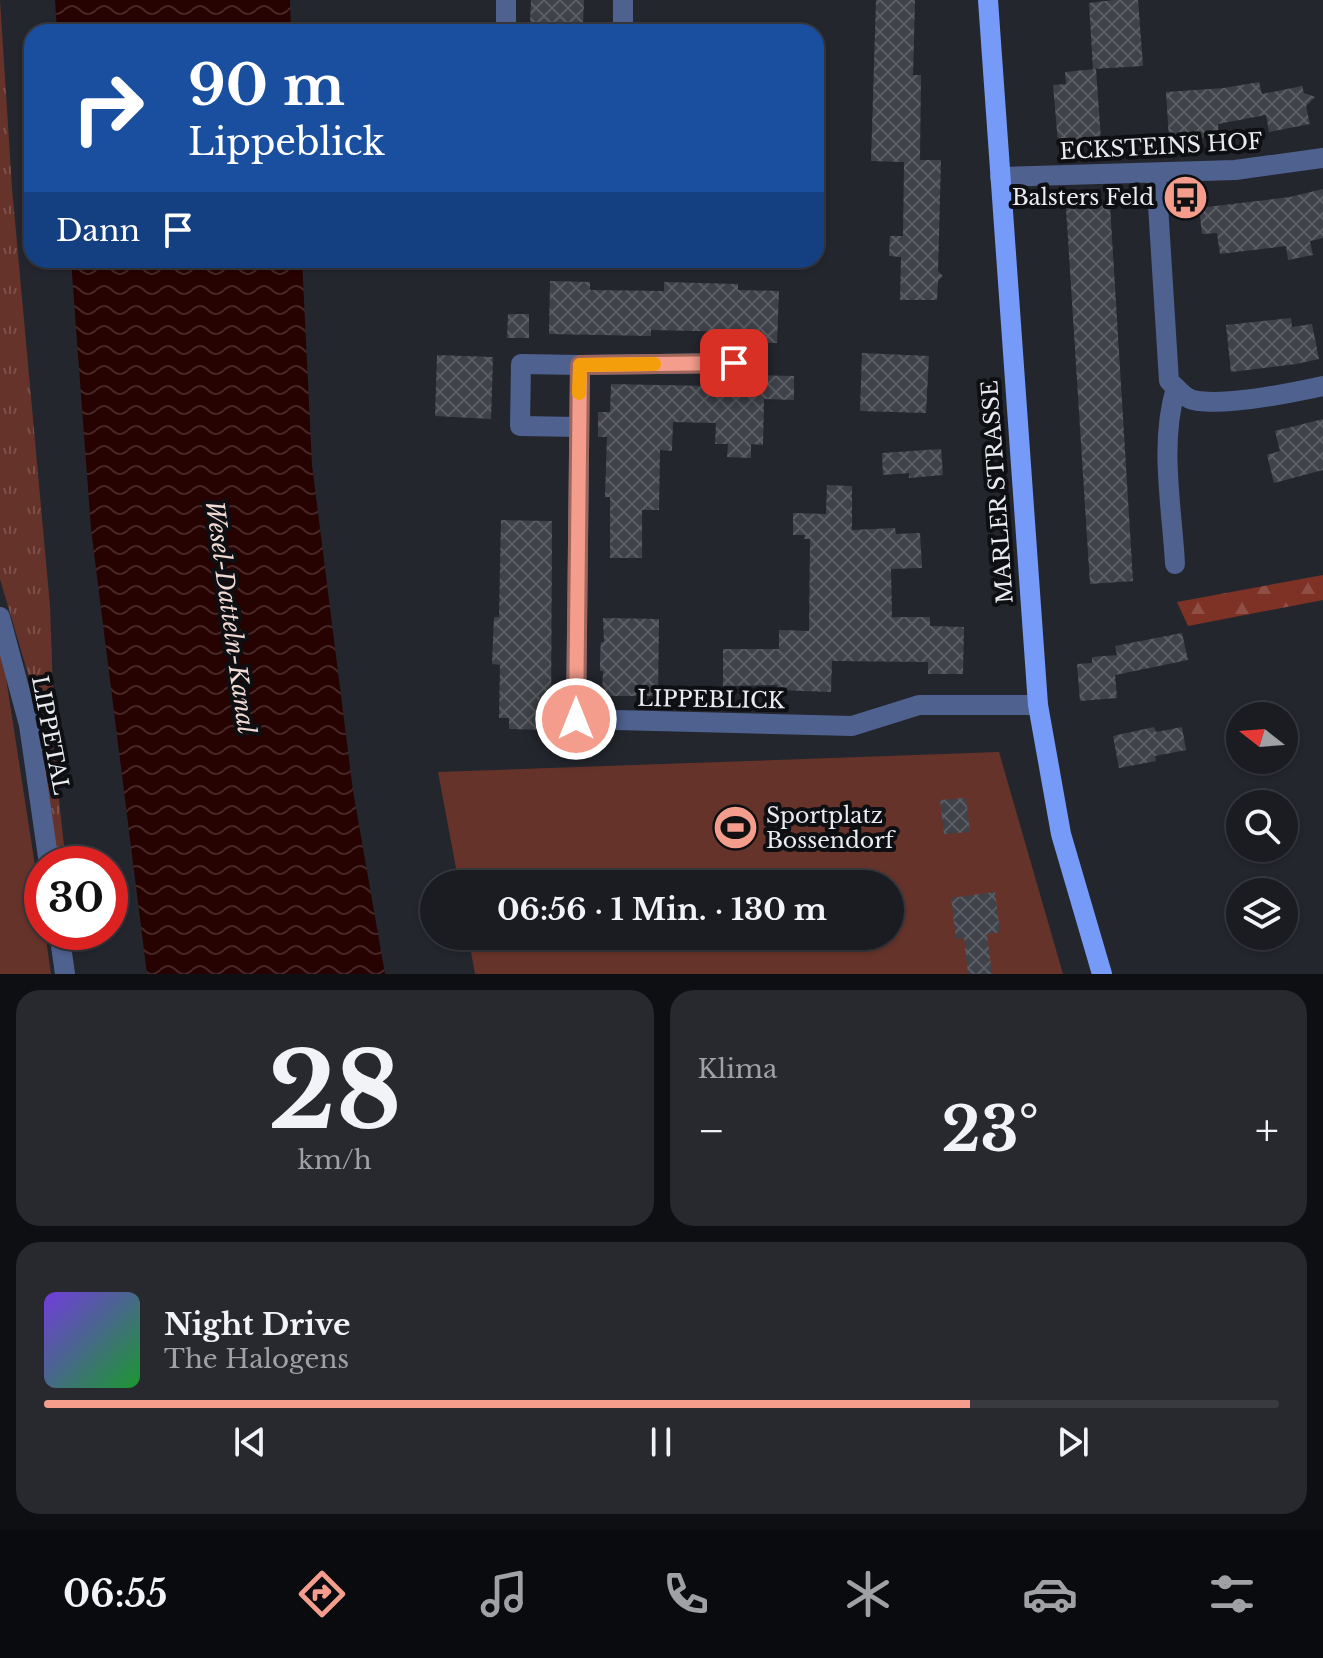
<!DOCTYPE html>
<html lang="de">
<head>
<meta charset="utf-8">
<style>
  body { margin:0; font-family:"Libre Baskerville",serif; background:#27292f; color:#f1f3f6; height:100vh; display:flex; flex-direction:column; font-size:30px; white-space:nowrap }
  * { box-sizing:border-box; margin:0 }
  p { font-size:26px; color:#9fa1a5 }
  .icon { flex:none; width:44px; height:44px; fill:none; stroke:currentColor; stroke-width:2; stroke-linecap:round; stroke-linejoin:round }
  .map { position:relative; height:974px; overflow:hidden }
  .details { display:flex; flex-direction:column; gap:16px; padding:16px; background:#0e0f13; flex:1 }
  .details>* { flex:none }
  .guide { position:absolute; left:24px; top:24px; width:800px; height:244px; border-radius:24px; box-shadow:0 2px 6px #0004,0 0 0 2px #383a40; background:#1a4fa0; color:#fff; overflow:hidden }
  .needle { width:52px; rotate:287deg }
  .fabs { position:absolute; left:1226px; top:702px; display:grid; gap:16px }
  .fabs a { display:grid; place-items:center; width:72px; height:72px; border-radius:50%; background:#1a1c22; box-shadow:0 2px 6px #0004,0 0 0 2px #383a40; font-size:40px }
  .speed { position:absolute; left:24px; top:846px; display:flex; gap:16px; font-size:40px; font-weight:700; text-align:center }
  .speed>* { display:grid; place-content:center; width:104px; height:104px; border-radius:50%; background:#1a1c22; box-shadow:0 2px 6px #0004,0 0 0 2px #383a40; line-height:1 }
  .speed .limit { border:12px solid #d22; background:#fff; color:#111 }
  .pin { position:absolute; display:grid; place-items:center; width:68px; height:68px; color:#fff; margin:-34px; border-radius:16px; box-shadow:0 4px 12px #0006 }
  .me { position:absolute; width:88px; margin:-44px; rotate:0deg; stroke-linejoin:round; filter:drop-shadow(0 0 6px #0008) }
  .turn { display:flex; align-items:center; gap:28px; height:168px; padding:0 32px; font-size:36px }
  .turn .icon { width:104px; height:104px; stroke-width:2.5 }
  .turn b { display:block; font-size:56px; line-height:68px }
  .then { display:flex; align-items:center; height:76px; padding:0 32px; background:#0003; gap:16px; font-size:30px }
  .big { font-size:60px; font-weight:700; line-height:1.1 }
  .details .tile { flex:1; display:flex; flex-direction:column; justify-content:center; gap:12px; min-width:0; padding:0 28px; border-radius:24px; background:#27292f }
  .details .dial { align-items:center; gap:0 }
  .dial b { font-size:104px; line-height:1 }
  .song { display:flex; align-items:center; gap:24px }
  .cover { width:96px; height:96px; border-radius:12px; background:linear-gradient(135deg,hsl(260 70% 55%),hsl(130 70% 35%)) }
  .played { height:8px; border-radius:4px; background:linear-gradient(90deg,#f49d8c 75%,#383a40 75%) }
  .keys { display:flex; justify-content:space-around; direction:ltr }
  .heat { display:flex; justify-content:space-between; align-items:center; font-size:44px; direction:ltr }
  .details .tiles { flex:1; display:grid; gap:16px; grid-template-columns:1fr 1fr }
  .tile:last-child { grid-column:span 2 }
  .trip { position:absolute; left:420px; top:870px; width:484px; height:80px; border-radius:40px; background:#1a1c22; box-shadow:0 2px 6px #0004,0 0 0 2px #383a40; font-weight:700; line-height:80px; text-align:center }
  .tabs { display:flex; height:128px; justify-content:space-around; align-items:center; background:#0a0b0e; color:#9fa1a5 }
  .tabs .icon { width:56px; height:56px }
  .tabs .current { color:#f49d8c }
  .tabs b { font-size:36px; color:#f1f3f6 }
  .map>svg:first-child { display:block }
  .grass { fill:url(#grass-tufts) }
  .forest { fill:url(#forest-firs) }
  .green { fill:#66332a }
  .water { fill:url(#water-waves) }
  .building { fill:url(#building-cross-hatch) }
  .lines { fill:none; stroke-linecap:round; stroke-linejoin:round }
  .minor { stroke:#4f618f; stroke-width:20 }
  .major { stroke:#769af8; stroke-width:20 }
  .route-casing { stroke:#9f665b; stroke-width:20 }
  .route { stroke:#f49d8c; stroke-width:14 }
  .slow { stroke:#f59e0b; stroke-width:14 }
  .labels { text-anchor:middle; stroke-width:8; stroke-linejoin:round; paint-order:stroke }
  .street-label { font-size:22px; fill:#e9ebf0; stroke:#0e0f12 }
  .poi-label { font-size:22px; fill:#e9ebf0; stroke:#0e0f12; text-anchor:end }
  .water-label { font-size:24px; font-style:italic; fill:#f1d9d4; stroke:#0e0f12 }
</style>
</head>
<body>
<div class="map">
<svg width="1323" height="974" viewBox="0 0 1323 974">
  <defs>
    <pattern id="grass-tufts" width="24" height="20" patternUnits="userSpaceOnUse" patternTransform="scale(2)"><rect width="24" height="20" fill="#66332a"/><path d="M3 7l-1-3M5 7V3M7 7l1-3M15 17l-1-3M17 17v-4M19 17l1-3" fill="none" stroke="#7c5149"/></pattern>
    <pattern id="forest-firs" width="22" height="20" patternUnits="userSpaceOnUse" patternTransform="scale(2)"><rect width="22" height="20" fill="#7e3125"/><path d="M5 1l3.5 6h-7zM16 11l3.5 6h-7z" fill="#904f45"/></pattern>
    <pattern id="water-waves" width="16" height="10" patternUnits="userSpaceOnUse" patternTransform="scale(2)"><rect width="16" height="10" fill="#260200"/><path d="M0 5q4-4 8 0t8 0" fill="none" stroke="#462726"/></pattern>
    <pattern id="building-cross-hatch" width="8" height="8" patternUnits="userSpaceOnUse" patternTransform="scale(2)"><rect width="8" height="8" fill="#3f4249"/><path d="M0 0l8 8M0 8l8-8" fill="none" stroke="#5b5d64"/></pattern>
  </defs>
  <rect width="100%" height="100%" fill="#23262d"/>
  <g class="grass">
    <polygon points="0,0 12,188 50,606 53,690 45,700 36,701 0,579"/>
    <polygon points="52,729 56,732 53,744 66,864 56,864 40,732"/>
  </g>
  <polygon class="forest" points="1323,575 1323,600 1188,626 1177,602"/>
  <g class="green">
    <polygon points="0,639 42,911 42,932 45,932 51,974 0,974"/>
    <polygon points="999,752 1063,974 475,974 468,936 890,936 890,884 459,884 438,772"/>
  </g>
  <g class="water">
    <polygon points="55,0 290,0 291,32 57,32"/>
    <polygon points="71,260 302,260 312,465 353,791 385,974 147,974 91,529"/>
  </g>
  <g class="building">
    <polygon points="531,0 584,0 583,25 530,24"/>
    <polygon points="876,0 915,0 913,75 921,75 920,160 941,160 938,271 943,276 938,281 937,300 900,300 901,257 889,256 890,236 903,236 904,162 871,161"/>
    <polygon points="1113,0 1138,0 1143,66 1093,69 1089,3"/>
    <polygon points="1096,69 1101,140 1058,143 1053,85 1066,84 1065,72"/>
    <polygon points="1259,82 1262,94 1302,86 1304,93 1315,97 1306,106 1310,124 1269,132 1266,115 1218,124 1219,137 1169,140 1166,92 1224,88"/>
    <polygon points="1323,189 1323,238 1310,241 1313,255 1288,260 1286,246 1220,254 1217,233 1202,234 1199,208 1290,197"/>
    <polygon points="1110,205 1133,581 1090,584 1066,208"/>
    <polygon points="550,281 590,282 590,290 664,291 664,282 738,284 738,290 779,291 777,343 740,342 740,332 651,330 651,336 549,334"/>
    <polygon points="508,314 529,314 529,338 507,338"/>
    <polygon points="1291,318 1292,327 1312,324 1319,359 1296,364 1231,372 1226,325"/>
    <polygon points="862,353 929,356 926,413 860,411"/>
    <polygon points="437,355 493,357 491,419 435,416"/>
    <polygon points="757,375 794,376 794,400 764,399 763,445 751,444 751,458 727,457 728,444 715,444 716,423 673,422 672,451 660,450 659,510 642,510 642,558 610,558 610,497 605,497 607,437 598,437 598,412 610,412 611,384 757,387"/>
    <polygon points="1323,419 1323,470 1274,483 1267,455 1280,451 1275,431"/>
    <polygon points="941,449 943,475 909,478 909,473 883,475 882,453"/>
    <polygon points="827,485 852,486 852,530 895,528 896,534 920,533 922,568 891,569 892,617 930,617 930,626 964,627 963,674 928,674 928,662 832,661 831,692 777,690 777,685 723,686 723,649 779,649 779,630 809,631 810,539 804,539 805,535 793,535 793,513 826,514"/>
    <polygon points="501,520 552,521 551,730 509,729 509,718 499,718 500,665 492,664 494,617 499,617"/>
    <polygon points="603,618 659,619 658,696 602,696 603,671 600,671 600,657 601,642 604,642"/>
    <polygon points="1182,633 1188,660 1115,675 1117,698 1080,701 1077,664 1092,663 1092,657 1117,655 1115,646"/>
    <polygon points="1154,727 1156,732 1182,727 1186,750 1155,756 1156,761 1119,768 1113,736"/>
    <polygon points="966,798 970,832 944,834 940,800"/>
    <polygon points="995,892 1000,932 987,934 992,974 968,974 964,938 956,939 951,898"/>
  </g>
  <g class="lines">
    <g class="minor">
      <polyline points="506,0 506,31"/>
      <polyline points="623,32 623,0"/>
      <path d="M 1156,173 L 1169,381 C 1176,387 1184,398 1193,400 C 1224,407 1291,393 1323,386"/>
      <polyline points="1000,177 1235,170 1323,158"/>
      <polyline points="734,363 580,365 576,719 852,726 919,705 1038,705"/>
      <polyline points="579,427 520,426 521,364 580,365"/>
      <path d="M 1175,564 C 1172,507 1159,444 1176,388"/>
      <polyline points="0,617 29,725 49,864"/>
      <polyline points="59,932 65,974"/>
    </g>
    <polyline class="major" points="988,0 1038,705 1061,834 1102,974"/>
  </g>
  <g class="lines">
    <defs>
      <polyline id="route" points="576,719 580,365 734,363"/>
    </defs>
    <use href="#route" class="route-casing"/>
    <use href="#route" class="route"/>
    <polyline class="slow" points="579,393 580,365 654,364"/>
  </g>
  <defs>
    <symbol id="bus-disc" viewBox="-11 -11 22 22"><circle r="9.5" fill="#f49d8c" stroke="#0e0f12"/><path d="M-5-6H5V4H4V6H2V4H-2V6H-4V4H-5ZM-3.5-4V0h7V-4ZM-3.5 1.2v1.5H-2V1.2ZM2 1.2v1.5H3.5V1.2Z" fill="#111"/></symbol>
    <symbol id="stadium-disc" viewBox="-11 -11 22 22"><circle r="9.5" fill="#f49d8c" stroke="#0e0f12"/><path d="M0-5a6.5 5 0 1 0 0 10a6.5 5 0 1 0 0-10ZM-3.5-1.8h7v3.6h-7Z" fill="#111"/></symbol>
  </defs>
  <g fill-rule="evenodd">
    <use href="#bus-disc" x="1160" y="172" width="51" height="51"/>
    <use href="#stadium-disc" x="710" y="802" width="51" height="51"/>
  </g>
  <g class="labels">
    <g class="street-label">
      <text transform="translate(1161 146) rotate(-3)" y="8">ECKSTEINS HOF</text>
      <text transform="translate(997 492) rotate(-94)" y="8">MARLER STRASSE</text>
      <text transform="translate(711 699) rotate(1)" y="8">LIPPEBLICK</text>
      <text transform="translate(51 735) rotate(79)" y="8">LIPPETAL</text>
    </g>
    <g class="poi-label">
      <text x="1154" y="205">Balsters Feld</text>
      <text x="766" y="823" text-anchor="start">Sportplatz<tspan x="766" dy="25">Bossendorf</tspan></text>
    </g>
    <g class="water-label">
      <text transform="translate(230 617) rotate(82)" y="8">Wesel-Datteln-Kanal</text>
    </g>
  </g>
</svg>
<div class="fabs">
<a><svg class="needle" viewBox="-14 -14 28 28"><path d="M0-13l5 13h-10z" fill="#e53935"/><path d="M0 13l5-13h-10z" fill="#9fa1a5"/></svg></a>
<a><svg class="icon" aria-label="search" viewBox="0 0 24 24"><circle cx="10" cy="10" r="6"/><path d="M15 15l6 6"/></svg></a>
<a><svg class="icon" aria-label="layers" viewBox="0 0 24 24"><path d="M12 4l9 5-9 5-9-5zM3 14l9 5 9-5"/></svg></a>
</div>
<div class="speed"><div class="limit">30</div></div>
<div class="pin" style="left:734px;top:363px;background:#d93025"><svg class="icon" aria-label="arrive" viewBox="0 0 24 24"><path d="M6 21V4h12l-3 4 3 4H6"/></svg></div>
<svg class="me" style="left:576px;top:719px" viewBox="-20 -20 40 40"><circle r="17" fill="#f49d8c" stroke="#fff" stroke-width="3"/><path d="M0-11L8 9 0 5-8 9z" fill="#fff"/></svg>
<div class="trip">06:56 · 1 Min. · 130 m</div>
<div class="guide">
<div class="turn"><svg class="icon" aria-label="right" viewBox="0 0 24 24"><path d="M7 20v-9h11M14 6l5 5-5 5"/></svg><div><b>90 m</b>Lippeblick</div></div>
<div class="then">Dann<svg class="icon" aria-label="arrive" viewBox="0 0 24 24"><path d="M6 21V4h12l-3 4 3 4H6"/></svg></div>
</div>
</div>
<section class="details">
<div class="tiles">
<div class="tile dial"><b>28</b><p>km/h</p></div>
<div class="tile"><p>Klima</p>
<div class="heat"><a>−</a><b class="big">23°</b><a>+</a></div>
</div>
<div class="tile">
<div class="song"><i class="cover"></i><div><b>Night Drive</b><p>The Halogens</p></div></div>
<div class="played"></div>
<div class="keys"><svg class="icon" aria-label="previous" viewBox="0 0 24 24"><path d="M18 5L8 12l10 7zM5 5v14"/></svg><svg class="icon" aria-label="pause" viewBox="0 0 24 24"><path d="M8 5v14M16 5v14"/></svg><svg class="icon" aria-label="next" viewBox="0 0 24 24"><path d="M6 5l10 7-10 7zM19 5v14"/></svg></div>
</div>
</div>
</section>
<nav class="tabs">
<b>06:55</b>
<svg class="icon current" aria-label="directions" viewBox="0 0 24 24"><path d="M12 3l9 9-9 9-9-9zM9 14v-3h6M13 9l2 2-2 2"/></svg>
<svg class="icon" aria-label="music" viewBox="0 0 24 24"><path d="M9 18V5l10-2v13"/><circle cx="6" cy="18" r="3"/><circle cx="16" cy="16" r="3"/></svg>
<svg class="icon" aria-label="phone" viewBox="0 0 24 24"><path d="M5 4h4l2 5-3 2q2 4 5 5l2-3 5 2v4C11 20 4 13 5 4z"/></svg>
<svg class="icon" aria-label="climate" viewBox="0 0 24 24"><path d="M12 3v18M4 7l16 10M4 17L20 7"/></svg>
<svg class="icon" aria-label="car" viewBox="0 0 24 24"><path d="M5 17H2v-5l4-1 3-4h7l3 4 3 1v5h-3M9 17h6M6 11h13"/><circle cx="7" cy="17" r="2"/><circle cx="17" cy="17" r="2"/></svg>
<svg class="icon" aria-label="filters" viewBox="0 0 24 24"><path d="M4 7h16M4 17h16"/><circle cx="9" cy="7" r="2"/><circle cx="15" cy="17" r="2"/></svg>
</nav>
</body>
</html>
